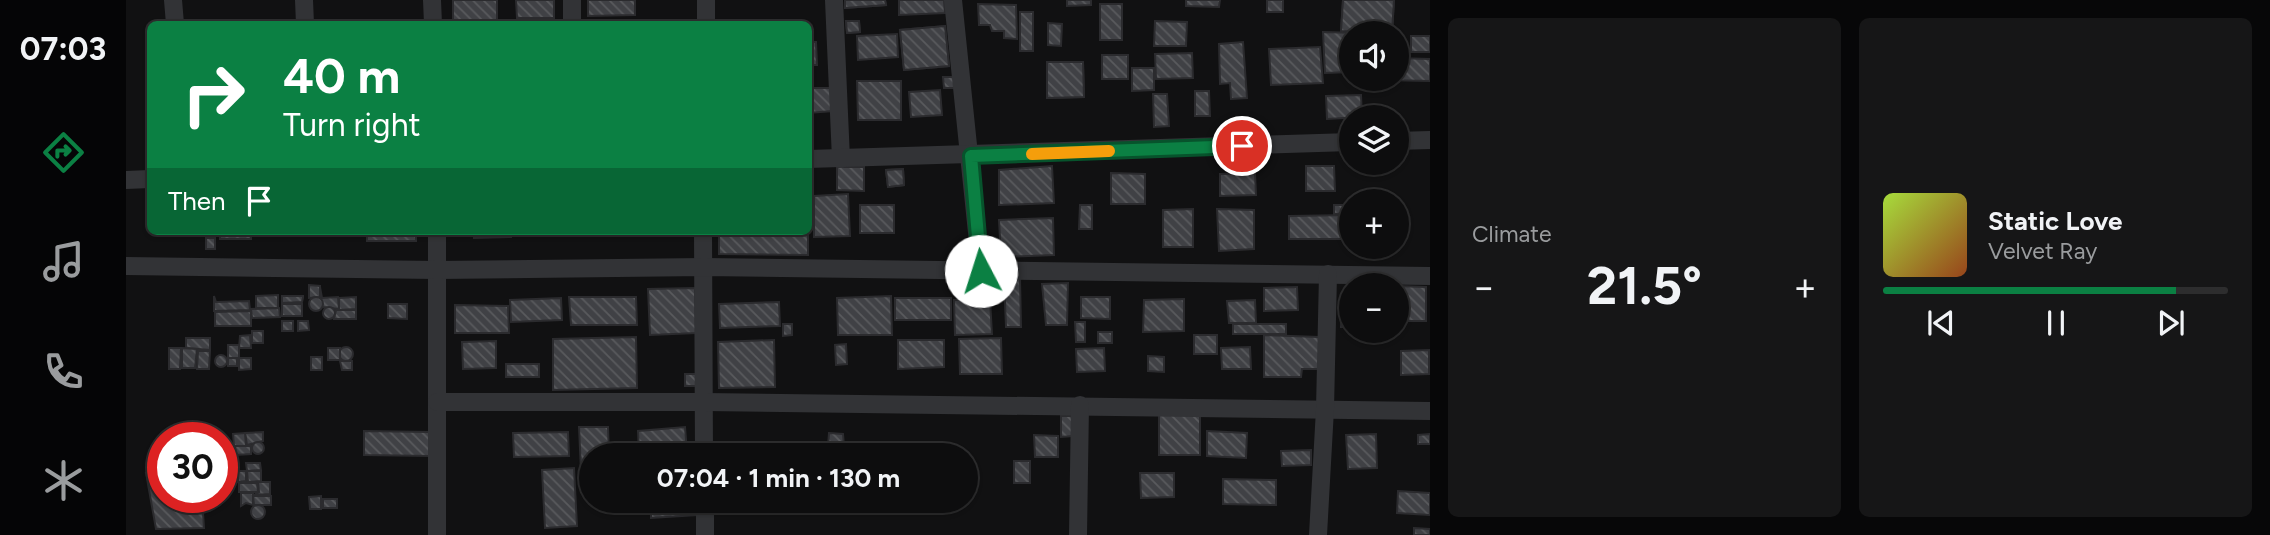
<!DOCTYPE html>
<html lang="en">
<head>
<meta charset="utf-8">
<style>
  body { margin:0; font-family:Figtree,sans-serif; background:#161617; color:#f1f3f6; height:100vh; display:flex; flex-direction:column; font-size:26px; white-space:nowrap }
  * { box-sizing:border-box; margin:0 }
  p { font-size:23px; color:#9a9c9e }
  .icon { flex:none; width:38px; height:38px; fill:none; stroke:currentColor; stroke-width:2; stroke-linecap:round; stroke-linejoin:round }
  .map { position:relative; flex:1; overflow:hidden }
  .details { display:flex; flex-direction:column; gap:18px; padding:18px; background:#070708; width:840px }
  .details>* { flex:none }
  .guide { position:absolute; left:21px; top:21px; width:665px; height:214px; border-radius:10px; box-shadow:0 2px 5px #0004,0 0 0 2px #2d2d2e; background:#0b8043; color:#fff; overflow:hidden }
  .controls { position:absolute; left:1213px; top:21px; display:grid; gap:14px }
  .controls a { display:grid; place-items:center; width:70px; height:70px; border-radius:50%; background:#0d0d0e; box-shadow:0 2px 5px #0004,0 0 0 2px #2d2d2e; font-size:35px }
  .speed { position:absolute; left:21px; top:422px; display:flex; gap:14px; font-size:35px; font-weight:700; text-align:center }
  .speed>* { display:grid; place-content:center; width:91px; height:91px; border-radius:50%; background:#0d0d0e; box-shadow:0 2px 5px #0004,0 0 0 2px #2d2d2e; line-height:1 }
  .speed .limit { border:10px solid #d22; background:#fff; color:#111 }
  .pin { position:absolute; display:grid; place-items:center; width:60px; height:60px; color:#fff; margin:-30px; border:4px solid #fff; border-radius:50%; box-shadow:0 2px 7px #0007 }
  .me { position:absolute; width:77px; margin:-38px; rotate:355deg; stroke-linejoin:round; filter:drop-shadow(0 0 5px #0008) }
  .turn { display:flex; align-items:center; gap:24px; height:147px; padding:0 21px; font-size:32px }
  .turn .icon { width:91px; height:91px; stroke-width:2.5 }
  .turn b { display:block; font-size:49px; line-height:60px }
  .then { display:flex; align-items:center; height:66px; padding:0 21px; background:#0003; gap:14px; font-size:26px }
  .big { font-size:52px; font-weight:700; line-height:1.1 }
  .details .widget { flex:1; display:flex; flex-direction:column; justify-content:center; gap:10px; min-width:0; padding:0 24px; border-radius:10px; background:#161617 }
  .song { display:flex; align-items:center; gap:21px }
  .cover { width:84px; height:84px; border-radius:10px; background:linear-gradient(135deg,hsl(80 70% 55%),hsl(20 70% 35%)) }
  .played { height:7px; border-radius:4px; background:linear-gradient(90deg,#0b8043 85%,#2d2d2e 85%) }
  .keys { display:flex; justify-content:space-around; direction:ltr }
  .heat { display:flex; justify-content:space-between; align-items:center; font-size:38px; direction:ltr }
  .details .tiles { flex:1; display:grid; gap:18px; grid-template-columns:repeat(2,1fr) }
  .trip { position:absolute; left:453px; top:443px; width:399px; height:70px; border-radius:35px; background:#0d0d0e; box-shadow:0 2px 5px #0004,0 0 0 2px #2d2d2e; font-weight:700; line-height:70px; text-align:center }
  main { display:flex; flex:1; min-height:0 }
  .tabs { display:flex; flex-direction:column; width:126px; justify-content:space-around; align-items:center; background:#050506; color:#9a9c9e }
  .tabs .icon { width:49px; height:49px }
  .tabs .selected { color:#0b8043 }
  .tabs b { font-size:32px; color:#f1f3f6 }
  .map>svg:first-child { display:block }
  .building { fill:url(#building-back-hatch); stroke:#2b2b2e; stroke-width:2 }
  .lines { fill:none; stroke-linecap:round; stroke-linejoin:round }
  .minor { stroke:#323336; stroke-width:18 }
  .route-casing { stroke:#07532c; stroke-width:18 }
  .route { stroke:#0b8043; stroke-width:12 }
  .slow { stroke:#f59e0b; stroke-width:12 }
</style>
</head>
<body>
<main>
<nav class="tabs">
<b>07:03</b>
<svg class="icon selected" aria-label="directions" viewBox="0 0 24 24"><path d="M12 3l9 9-9 9-9-9zM9 14v-3h6M13 9l2 2-2 2"/></svg>
<svg class="icon" aria-label="music" viewBox="0 0 24 24"><path d="M9 18V5l10-2v13"/><circle cx="6" cy="18" r="3"/><circle cx="16" cy="16" r="3"/></svg>
<svg class="icon" aria-label="phone" viewBox="0 0 24 24"><path d="M5 4h4l2 5-3 2q2 4 5 5l2-3 5 2v4C11 20 4 13 5 4z"/></svg>
<svg class="icon" aria-label="climate" viewBox="0 0 24 24"><path d="M12 3v18M4 7l16 10M4 17L20 7"/></svg>
</nav>
<div class="map">
<svg width="1304" height="535" viewBox="0 0 1304 535">
  <defs>
    <pattern id="building-back-hatch" width="6" height="6" patternUnits="userSpaceOnUse" patternTransform="scale(1.75)"><rect width="6" height="6" fill="#404145"/><path d="M-1 5l2 2M0 0l6 6M5-1l2 2" fill="none" stroke="#595a5d"/></pattern>
  </defs>
  <rect width="100%" height="100%" fill="#111112"/>
  <g class="building">
    <rect x="327" y="0" width="44" height="24"/>
    <polygon points="390,0 428,0 428,18 391,18"/>
    <polygon points="462,0 509,0 509,15 462,16"/>
    <polygon points="719,0 759,0 760,5 719,8"/>
    <polygon points="719,0 759,0 760,5 719,8"/>
    <polygon points="773,0 818,0 819,13 773,15"/>
    <polygon points="941,0 965,0 965,5 941,6"/>
    <polygon points="1060,0 1094,0 1093,7 1060,6"/>
    <rect x="1141" y="0" width="16" height="12"/>
    <polygon points="1217,0 1268,0 1266,33 1215,31"/>
    <polygon points="1217,0 1268,0 1266,32 1215,31"/>
    <polygon points="852,4 890,5 891,39 878,38 878,31 866,31 864,25 853,25"/>
    <rect x="974" y="4" width="22" height="36"/>
    <rect x="974" y="4" width="22" height="36"/>
    <rect x="894" y="12" width="13" height="39"/>
    <rect x="525" y="21" width="47" height="3"/>
    <polygon points="720,21 733,21 734,32 721,33"/>
    <polygon points="720,21 733,21 734,32 721,33"/>
    <polygon points="1029,21 1061,22 1060,46 1028,46"/>
    <polygon points="922,23 936,24 935,46 922,45"/>
    <polygon points="819,26 823,66 778,70 774,30"/>
    <polygon points="819,26 823,66 778,70 774,30"/>
    <polygon points="1197,32 1232,33 1225,33 1225,72 1199,73"/>
    <polygon points="771,34 772,57 732,60 731,36"/>
    <rect x="1285" y="36" width="19" height="16"/>
    <polygon points="682,42 690,42 691,65 682,65"/>
    <polygon points="1117,42 1121,98 1105,99 1104,83 1094,84 1093,44"/>
    <polygon points="1194,47 1197,83 1145,85 1143,49"/>
    <polygon points="1066,53 1067,78 1030,79 1029,54"/>
    <rect x="976" y="55" width="26" height="24"/>
    <polygon points="1270,58 1304,59 1304,81 1256,80 1270,79"/>
    <polygon points="921,62 957,62 958,97 921,98"/>
    <polygon points="921,62 957,62 958,97 921,98"/>
    <polygon points="1006,68 1028,68 1028,90 1006,91"/>
    <polygon points="817,77 828,77 828,88 818,88"/>
    <polygon points="731,81 775,81 775,120 732,120"/>
    <polygon points="682,88 706,88 707,111 682,113"/>
    <polygon points="814,90 816,115 785,117 783,92"/>
    <polygon points="1069,91 1083,91 1084,116 1069,116"/>
    <polygon points="1027,94 1041,94 1043,126 1028,127"/>
    <polygon points="1235,95 1236,117 1201,119 1200,96"/>
    <polygon points="926,166 928,203 873,205 873,170"/>
    <polygon points="1180,166 1208,166 1209,191 1180,191"/>
    <polygon points="711,167 738,167 738,191 711,190"/>
    <polygon points="777,169 778,185 762,187 760,170"/>
    <polygon points="777,169 778,185 762,187 760,170"/>
    <polygon points="985,173 1019,174 1019,204 985,204"/>
    <polygon points="1129,173 1130,195 1094,196 1094,174"/>
    <polygon points="722,194 724,236 688,237 688,196"/>
    <rect x="734" y="205" width="34" height="28"/>
    <polygon points="954,205 966,205 966,229 953,229"/>
    <polygon points="1208,205 1225,205 1225,213 1208,214"/>
    <polygon points="1067,209 1067,247 1037,247 1037,210"/>
    <polygon points="1091,209 1128,210 1128,249 1093,251"/>
    <polygon points="1225,215 1225,239 1163,239 1163,216"/>
    <polygon points="927,218 928,255 875,257 873,220"/>
    <rect x="94" y="231" width="31" height="8"/>
    <rect x="241" y="231" width="49" height="10"/>
    <polygon points="348,231 385,231 385,237 348,238"/>
    <polygon points="593,231 682,231 682,255 593,254"/>
    <rect x="80" y="238" width="9" height="11"/>
    <polygon points="878,278 894,278 895,327 880,327"/>
    <polygon points="942,283 941,325 920,325 916,284"/>
    <polygon points="183,285 194,286 194,297 183,298"/>
    <polygon points="1270,286 1300,287 1300,321 1270,321"/>
    <polygon points="194,287 196,298 212,297 213,309 196,307"/>
    <polygon points="1171,287 1172,310 1138,311 1138,288"/>
    <polygon points="569,288 570,333 524,335 522,289"/>
    <polygon points="152,295 152,308 130,308 130,296"/>
    <polygon points="88,296 90,302 123,301 124,310 88,311"/>
    <polygon points="156,296 177,296 177,298 176,302 156,303"/>
    <polygon points="765,296 766,335 712,335 711,298"/>
    <circle cx="190" cy="304" r="7"/>
    <polygon points="230,297 230,309 213,310 213,298"/>
    <polygon points="443,297 510,297 511,325 445,325"/>
    <polygon points="955,297 984,297 984,319 955,318"/>
    <polygon points="435,298 436,320 385,322 384,300"/>
    <rect x="769" y="298" width="56" height="22"/>
    <polygon points="1058,299 1058,331 1017,332 1018,300"/>
    <polygon points="828,300 864,300 866,334 829,335"/>
    <polygon points="1129,300 1130,323 1103,323 1101,301"/>
    <polygon points="653,302 654,326 594,328 593,304"/>
    <polygon points="1216,302 1225,302 1225,327 1215,327"/>
    <rect x="156" y="304" width="20" height="12"/>
    <polygon points="262,304 281,304 281,319 262,318"/>
    <polygon points="329,305 382,306 383,333 329,333"/>
    <circle cx="203" cy="313" r="6"/>
    <polygon points="153,308 154,317 126,318 125,309"/>
    <polygon points="210,310 230,310 230,319 208,319"/>
    <polygon points="125,311 125,326 89,326 89,312"/>
    <rect x="156" y="321" width="11" height="10"/>
    <polygon points="172,321 182,321 183,330 172,331"/>
    <polygon points="949,322 959,322 959,342 950,342"/>
    <polygon points="657,324 666,324 666,335 657,336"/>
    <rect x="1107" y="324" width="53" height="10"/>
    <rect x="126" y="331" width="11" height="12"/>
    <rect x="972" y="332" width="14" height="11"/>
    <polygon points="124,335 125,348 113,348 114,336"/>
    <rect x="1068" y="335" width="23" height="19"/>
    <polygon points="1138,335 1193,337 1194,369 1176,369 1175,377 1138,377"/>
    <polygon points="510,337 511,388 427,390 427,339"/>
    <polygon points="60,338 84,338 84,350 60,348"/>
    <polygon points="875,338 876,374 834,374 833,339"/>
    <polygon points="648,340 649,387 593,388 592,342"/>
    <polygon points="772,340 818,340 818,367 772,369"/>
    <polygon points="370,341 370,368 337,369 336,342"/>
    <polygon points="720,344 721,364 710,365 709,345"/>
    <rect x="102" y="345" width="11" height="13"/>
    <polygon points="1124,347 1125,369 1096,369 1095,348"/>
    <circle cx="220" cy="354" r="7"/>
    <polygon points="43,348 55,348 54,369 43,369"/>
    <polygon points="56,348 71,349 69,368 56,368"/>
    <rect x="202" y="348" width="12" height="12"/>
    <polygon points="978,348 979,371 951,372 950,349"/>
    <polygon points="1303,350 1303,374 1275,375 1275,351"/>
    <polygon points="72,351 84,351 83,369 71,369"/>
    <circle cx="95" cy="361" r="6"/>
    <polygon points="1022,356 1038,357 1038,372 1022,371"/>
    <rect x="185" y="357" width="11" height="13"/>
    <rect x="102" y="358" width="9" height="8"/>
    <polygon points="113,358 125,358 125,369 113,370"/>
    <polygon points="214,361 226,361 226,370 216,370"/>
    <rect x="380" y="364" width="33" height="13"/>
    <rect x="559" y="374" width="12" height="12"/>
    <rect x="1033" y="412" width="41" height="43"/>
    <polygon points="935,416 946,416 947,436 935,437"/>
    <polygon points="453,427 482,427 483,455 466,455 466,471 455,471"/>
    <polygon points="559,427 561,452 513,455 512,431"/>
    <polygon points="238,431 304,432 303,456 238,455"/>
    <polygon points="1081,431 1121,433 1120,458 1081,456"/>
    <polygon points="137,432 137,441 121,445 119,433"/>
    <polygon points="442,432 443,456 388,457 387,433"/>
    <polygon points="119,433 120,446 108,446 107,434"/>
    <polygon points="703,433 717,434 718,446 702,446"/>
    <polygon points="1250,434 1251,468 1222,469 1220,435"/>
    <polygon points="1304,434 1304,444 1292,444 1292,435"/>
    <polygon points="908,435 932,436 932,457 909,457"/>
    <circle cx="132" cy="448" r="6"/>
    <polygon points="109,446 125,446 125,454 110,455"/>
    <polygon points="1185,450 1185,465 1156,466 1155,451"/>
    <rect x="888" y="461" width="16" height="22"/>
    <polygon points="120,463 134,463 135,470 121,471"/>
    <polygon points="448,468 451,526 419,528 416,470"/>
    <polygon points="112,471 120,471 120,481 112,482"/>
    <polygon points="121,471 135,471 135,481 122,482"/>
    <polygon points="37,472 37,497 76,497 78,528 30,529 20,473"/>
    <polygon points="1014,473 1048,473 1048,497 1015,498"/>
    <polygon points="1097,479 1150,480 1150,505 1097,504"/>
    <polygon points="132,482 144,482 144,494 128,495 133,492"/>
    <polygon points="113,483 131,483 132,492 113,492"/>
    <polygon points="1272,491 1304,493 1304,515 1271,513"/>
    <polygon points="115,493 127,493 127,505 120,503 115,506"/>
    <polygon points="127,496 145,496 145,505 128,505"/>
    <polygon points="195,496 195,509 184,509 183,497"/>
    <rect x="197" y="499" width="14" height="9"/>
    <polygon points="525,500 570,500 571,515 525,518"/>
    <polygon points="652,500 678,500 678,509 652,510"/>
    <polygon points="681,500 709,500 709,503 681,504"/>
    <polygon points="712,500 743,500 743,510 712,511"/>
    <polygon points="747,500 779,500 780,508 747,508"/>
    <circle cx="132" cy="512" r="7"/>
    <polygon points="1288,528 1304,529 1304,535 1288,535"/>
  </g>
  <g class="lines">
    <g class="minor">
      <polyline points="47,0 49,24"/>
      <polyline points="178,0 179,24"/>
      <polyline points="306,0 307,24"/>
      <polyline points="708,0 715,159"/>
      <polyline points="827,0 855,271"/>
      <polyline points="446,24 446,0"/>
      <polyline points="580,24 580,0"/>
      <polyline points="1270,141 1304,140"/>
      <polyline points="682,159 1225,142"/>
      <polyline points="0,180 24,179"/>
      <polyline points="311,231 311,535"/>
      <polyline points="577,231 578,455"/>
      <polyline points="0,266 311,270 578,267 1304,276"/>
      <polyline points="311,402 578,402 1304,411"/>
      <polyline points="579,500 579,535"/>
      <polyline points="952,535 954,405"/>
      <polyline points="1192,535 1199,409 1202,274"/>
    </g>
  </g>
  <g class="lines">
    <defs>
      <polyline id="route" points="855,271 845,156 1116,146"/>
    </defs>
    <use href="#route" class="route-casing"/>
    <use href="#route" class="route"/>
    <polyline class="slow" points="906,154 983,151"/>
  </g>
</svg>
<div class="controls">
<a><svg class="icon" aria-label="sound" viewBox="0 0 24 24"><path d="M4 9h4l5-4v14l-5-4H4zM17 9q2 3 0 6"/></svg></a>
<a><svg class="icon" aria-label="layers" viewBox="0 0 24 24"><path d="M12 4l9 5-9 5-9-5zM3 14l9 5 9-5"/></svg></a>
<a>+</a>
<a>−</a>
</div>
<div class="speed"><div class="limit">30</div></div>
<div class="pin" style="left:1116px;top:146px;background:#d93025"><svg class="icon" aria-label="arrive" viewBox="0 0 24 24"><path d="M6 21V4h12l-3 4 3 4H6"/></svg></div>
<svg class="me" style="left:855px;top:271px" viewBox="-20 -20 40 40"><circle r="19" fill="#fff"/><path d="M0-13L10 11 0 6-10 11z" fill="#0b8043"/></svg>
<div class="trip">07:04 · 1 min · 130 m</div>
<div class="guide">
<div class="turn"><svg class="icon" aria-label="right" viewBox="0 0 24 24"><path d="M7 20v-9h11M14 6l5 5-5 5"/></svg><div><b>40 m</b>Turn right</div></div>
<div class="then">Then<svg class="icon" aria-label="arrive" viewBox="0 0 24 24"><path d="M6 21V4h12l-3 4 3 4H6"/></svg></div>
</div>
</div>
<section class="details">
<div class="tiles">
<div class="widget"><p>Climate</p>
<div class="heat"><a>−</a><b class="big">21.5°</b><a>+</a></div>
</div>
<div class="widget">
<div class="song"><i class="cover"></i><div><b>Static Love</b><p>Velvet Ray</p></div></div>
<div class="played"></div>
<div class="keys"><svg class="icon" aria-label="previous" viewBox="0 0 24 24"><path d="M18 5L8 12l10 7zM5 5v14"/></svg><svg class="icon" aria-label="pause" viewBox="0 0 24 24"><path d="M8 5v14M16 5v14"/></svg><svg class="icon" aria-label="next" viewBox="0 0 24 24"><path d="M6 5l10 7-10 7zM19 5v14"/></svg></div>
</div>
</div>
</section>
</main>
</body>
</html>
